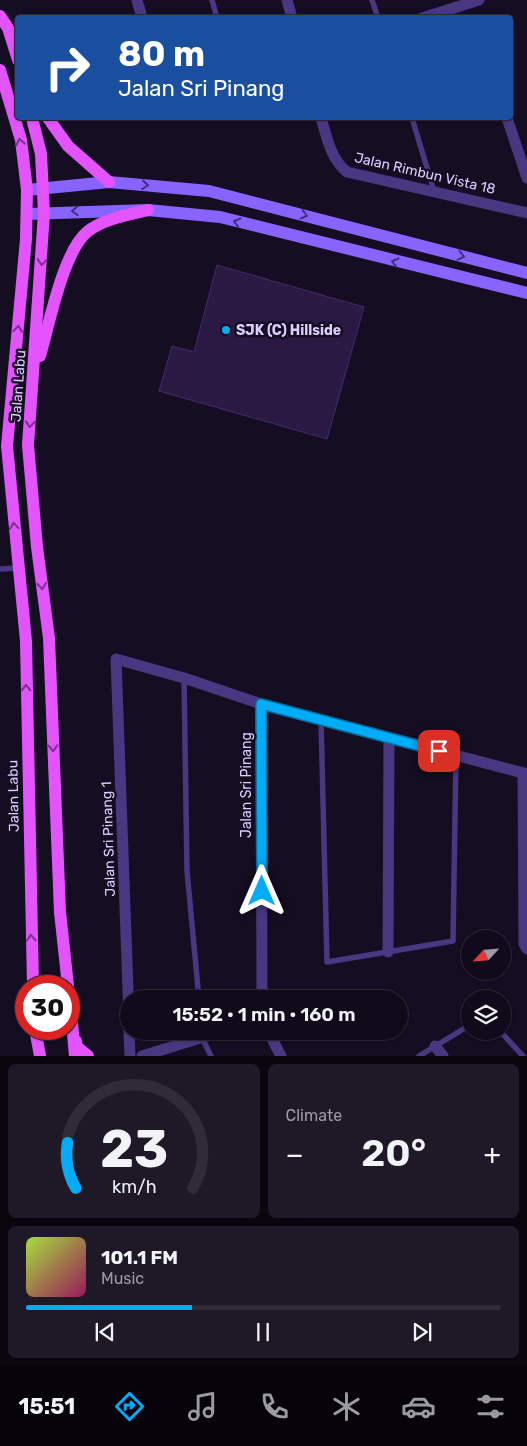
<!DOCTYPE html>
<html lang="en">
<head>
<meta charset="utf-8">
<style>
  body { margin:0; font-family:Rubik,sans-serif; background:#1e1827; color:#f1f3f6; height:100vh; display:flex; flex-direction:column; font-size:19px; white-space:nowrap }
  * { box-sizing:border-box; margin:0 }
  p { font-size:16px; color:#9c9aa2 }
  .icon { flex:none; width:28px; height:28px; fill:none; stroke:currentColor; stroke-width:2; stroke-linecap:round; stroke-linejoin:round }
  .map { position:relative; height:1056px; overflow:hidden }
  .side { display:flex; flex-direction:column; gap:8px; padding:8px; background:#09060e; flex:1 }
  .side>* { flex:none }
  .top-card { position:absolute; left:15px; top:15px; width:498px; height:105px; border-radius:5px; box-shadow:0 1px 4px #0004,0 0 0 1px #302b39; background:#1a4fa0; color:#fff; overflow:hidden }
  .needle { width:32px; rotate:244deg }
  .controls { position:absolute; left:461px; top:930px; display:grid; gap:10px }
  .controls a { display:grid; place-items:center; width:50px; height:50px; border-radius:50%; background:#100a1a; box-shadow:0 1px 4px #0004,0 0 0 1px #302b39; font-size:25px }
  .speed { position:absolute; left:15px; top:975px; display:flex; gap:10px; font-size:25px; font-weight:700; text-align:center }
  .speed>* { display:grid; place-content:center; width:65px; height:65px; border-radius:50%; background:#100a1a; box-shadow:0 1px 4px #0004,0 0 0 1px #302b39; line-height:1 }
  .speed .limit { border:8px solid #d22; background:#fff; color:#111 }
  .pin { position:absolute; display:grid; place-items:center; width:42px; height:42px; color:#fff; margin:-21px; border-radius:10px; box-shadow:0 2px 8px #0006 }
  .me { position:absolute; width:55px; margin:-28px; rotate:0deg; stroke-linejoin:round; filter:drop-shadow(0 0 4px #0008) }
  .turn { display:flex; align-items:center; gap:18px; height:105px; padding:0 20px; font-size:22px }
  .turn .icon { width:65px; height:65px; stroke-width:2.5 }
  .turn b { display:block; font-size:35px; line-height:42px }
  .big { font-size:38px; font-weight:600; line-height:1.1 }
  .side .card { flex:1; display:flex; flex-direction:column; justify-content:center; gap:8px; min-width:0; padding:0 18px; border-radius:8px; background:#1e1827 }
  .side .dial { align-items:center; gap:0 }
  .dial svg { height:130px; overflow:visible; fill:none; stroke:#302b39; stroke-width:7; stroke-linecap:round; text-anchor:middle }
  .dial text { fill:#f1f3f6; stroke:none }
  .song { display:flex; align-items:center; gap:15px }
  .cover { width:60px; height:60px; border-radius:8px; background:linear-gradient(135deg,hsl(80 70% 55%),hsl(330 70% 35%)) }
  .played { height:5px; border-radius:2px; background:linear-gradient(90deg,#00acf8 35%,#302b39 35%) }
  .keys { display:flex; justify-content:space-around; direction:ltr }
  .heat { display:flex; justify-content:space-between; align-items:center; font-size:28px; direction:ltr }
  .side .tiles { flex:1; display:grid; gap:8px; grid-template-columns:1fr 1fr }
  .card:last-child { grid-column:span 2 }
  .trip { position:absolute; left:120px; top:990px; width:288px; height:50px; border-radius:25px; background:#100a1a; box-shadow:0 1px 4px #0004,0 0 0 1px #302b39; font-weight:600; line-height:50px; text-align:center }
  .dock { display:flex; height:80px; justify-content:space-around; align-items:center; background:#06040a; color:#9c9aa2 }
  .dock .icon { width:35px; height:35px }
  .dock .active { color:#00acf8 }
  .dock b { font-size:22px; color:#f1f3f6 }
  .map>svg:first-child { display:block }
  .building { fill:#2a1943; stroke:#462a6f }
  .lines { fill:none; stroke-linecap:round; stroke-linejoin:round }
  .lane { stroke:#493781; stroke-width:5.5 }
  .street { stroke:#493781; stroke-width:11 }
  .secondary { stroke:#8864ff; stroke-width:12 }
  .primary { stroke:#e354ff; stroke-width:12 }
  .oneway { stroke:#7c3090 }
  .oneway2 { stroke:#43307a }
  .route-casing { stroke:#0070a1; stroke-width:12 }
  .route { stroke:#00acf8; stroke-width:9 }
  .poi-dot { fill:#00acf8; stroke:#150d22; stroke-width:2 }
  .labels { text-anchor:middle; stroke-width:5; stroke-linejoin:round; paint-order:stroke }
  .street-label { font-size:14px; fill:#ddcdff; stroke:#150d22 }
  .poi-label { font-size:14px; font-weight:bold; fill:#ddcdff; stroke:#150d22; text-anchor:start }
</style>
</head>
<body>
<div class="map">
<svg width="527" height="1056" viewBox="0 0 527 1056">
  <rect width="100%" height="100%" fill="#150d22"/>
  <polygon class="building" points="217,265 364,307 327,439 159,391 172,346 194,352"/>
  <g class="lines">
    <g class="lane">
      <polyline points="212,0 217,18"/>
      <polyline points="372,0 378,18"/>
      <polyline points="412,118 434,191"/>
      <polyline points="0,569 18,568"/>
      <polyline points="184,678 187,871 199,999"/>
      <polyline points="321,720 327,962 453,941 456,755"/>
      <polyline points="202,1031 202,1038 211,1056"/>
      <polyline points="500,1031 523,1056"/>
      <polyline points="419,1056 470,1025"/>
    </g>
    <g class="street">
      <polyline points="137,0 142,18"/>
      <polyline points="287,0 292,18"/>
      <polyline points="422,18 479,0"/>
      <path d="M 321,118 C 327,137 330,158 347,172 L 527,213"/>
      <polyline points="507,118 527,178"/>
      <polyline points="523,773 524,944 527,949"/>
      <polyline points="388,952 389,738"/>
      <polyline points="262,999 261,704 527,774"/>
      <polyline points="129,1018 116,659 184,678 261,704"/>
      <polyline points="129,1031 130,1056"/>
      <polyline points="268,1031 281,1056"/>
      <polyline points="435,1046 443,1056"/>
      <polyline points="142,1056 223,1031"/>
    </g>
    <g class="secondary">
      <polyline points="27,190 109,182 209,191 527,273"/>
      <polyline points="27,214 148,210 220,217 527,293"/>
    </g>
    <g class="primary">
      <polyline points="0,16 8,28 18,60"/>
      <polyline points="0,70 21,140 27,190 26,239 7,446 26,641 33,986"/>
      <polyline points="32,118 41,154 44,213 28,445 37,547 49,638 60,912 68,986"/>
      <polyline points="48,118 68,146 109,182"/>
      <path d="M 40,356 C 49,325 63,252 87,232 C 103,219 128,215 148,210"/>
      <polyline points="69,990 75,1056"/>
      <polyline points="35,1029 40,1056"/>
      <polyline points="76,1041 77,1047 88,1056"/>
    </g>
  </g>
  <defs><path id="oneway-chevron" d="M-2-3.5L2.5 0L-2 3.5" fill="none" stroke-width="1.6" stroke-linecap="round" stroke-linejoin="round" transform="scale(1.25)"/></defs>
  <g class="oneway">
    <use href="#oneway-chevron" transform="translate(20 142) rotate(-101)"/>
    <use href="#oneway-chevron" transform="translate(42 262) rotate(94)"/>
    <use href="#oneway-chevron" transform="translate(18 329) rotate(-85)"/>
    <use href="#oneway-chevron" transform="translate(30 424) rotate(94)"/>
    <use href="#oneway-chevron" transform="translate(14 526) rotate(-95)"/>
    <use href="#oneway-chevron" transform="translate(42 586) rotate(83)"/>
    <use href="#oneway-chevron" transform="translate(26 688) rotate(-91)"/>
    <use href="#oneway-chevron" transform="translate(53 748) rotate(88)"/>
    <use href="#oneway-chevron" transform="translate(31 938) rotate(-93)"/>
  </g>
  <g class="oneway2">
    <use href="#oneway-chevron" transform="translate(145 185) rotate(5)"/>
    <use href="#oneway-chevron" transform="translate(75 211) rotate(177)"/>
    <use href="#oneway-chevron" transform="translate(304 215) rotate(14)"/>
    <use href="#oneway-chevron" transform="translate(237 222) rotate(-166)"/>
    <use href="#oneway-chevron" transform="translate(461 256) rotate(14)"/>
    <use href="#oneway-chevron" transform="translate(395 262) rotate(-166)"/>
  </g>
  <g class="lines">
    <defs>
      <polyline id="route" points="262,891 261,704 439,751"/>
    </defs>
    <use href="#route" class="route-casing"/>
    <use href="#route" class="route"/>
  </g>
  <circle class="poi-dot" cx="226" cy="330" r="5"/>
  <g class="labels">
    <g class="street-label">
      <text transform="translate(425 173) rotate(13)" y="5">Jalan Rimbun Vista 18</text>
      <text transform="translate(18 386) rotate(-86)" y="5">Jalan Labu</text>
      <text transform="translate(246 785) rotate(-90)" y="5">Jalan Sri Pinang</text>
      <text transform="translate(13 796) rotate(-91)" y="5">Jalan Labu</text>
      <text transform="translate(108 839) rotate(-92)" y="5">Jalan Sri Pinang 1</text>
    </g>
    <g class="poi-label">
      <text x="236" y="335">SJK (C) Hillside</text>
    </g>
  </g>
</svg>
<div class="controls">
<a><svg class="needle" viewBox="-14 -14 28 28"><path d="M0-13l5 13h-10z" fill="#e53935"/><path d="M0 13l5-13h-10z" fill="#9c9aa2"/></svg></a>
<a><svg class="icon" aria-label="layers" viewBox="0 0 24 24"><path d="M12 4l9 5-9 5-9-5zM3 14l9 5 9-5"/></svg></a>
</div>
<div class="speed"><div class="limit">30</div></div>
<div class="pin" style="left:439px;top:751px;background:#d93025"><svg class="icon" aria-label="arrive" viewBox="0 0 24 24"><path d="M6 21V4h12l-3 4 3 4H6"/></svg></div>
<svg class="me" style="left:262px;top:891px" viewBox="-20 -20 40 40"><path d="M0-17L14 15 0 8-14 15z" fill="#00acf8" stroke="#fff" stroke-width="4"/></svg>
<div class="trip">15:52 · 1 min · 160 m</div>
<div class="top-card">
<div class="turn"><svg class="icon" aria-label="right" viewBox="0 0 24 24"><path d="M7 20v-9h11M14 6l5 5-5 5"/></svg><div><b>80 m</b>Jalan Sri Pinang</div></div>
</div>
</div>
<section class="side">
<div class="tiles">
<div class="card dial"><svg viewBox="0 0 100 80">
<path d="M14 69A42 42 0 1 1 86 69"/>
<path d="M14 69A42 42 0 0 1 9 41" stroke="#00acf8"/>
<text x="50" y="56" font-size="32" font-weight="700">23</text>
<text x="50" y="72" font-size="11">km/h</text>
</svg></div>
<div class="card"><p>Climate</p>
<div class="heat"><a>−</a><b class="big">20°</b><a>+</a></div>
</div>
<div class="card">
<div class="song"><i class="cover"></i><div><b>101.1 FM</b><p>Music</p></div></div>
<div class="played"></div>
<div class="keys"><svg class="icon" aria-label="previous" viewBox="0 0 24 24"><path d="M18 5L8 12l10 7zM5 5v14"/></svg><svg class="icon" aria-label="pause" viewBox="0 0 24 24"><path d="M8 5v14M16 5v14"/></svg><svg class="icon" aria-label="next" viewBox="0 0 24 24"><path d="M6 5l10 7-10 7zM19 5v14"/></svg></div>
</div>
</div>
</section>
<nav class="dock">
<b>15:51</b>
<svg class="icon active" aria-label="directions" viewBox="0 0 24 24"><path d="M12 3l9 9-9 9-9-9zM9 14v-3h6M13 9l2 2-2 2"/></svg>
<svg class="icon" aria-label="music" viewBox="0 0 24 24"><path d="M9 18V5l10-2v13"/><circle cx="6" cy="18" r="3"/><circle cx="16" cy="16" r="3"/></svg>
<svg class="icon" aria-label="phone" viewBox="0 0 24 24"><path d="M5 4h4l2 5-3 2q2 4 5 5l2-3 5 2v4C11 20 4 13 5 4z"/></svg>
<svg class="icon" aria-label="climate" viewBox="0 0 24 24"><path d="M12 3v18M4 7l16 10M4 17L20 7"/></svg>
<svg class="icon" aria-label="car" viewBox="0 0 24 24"><path d="M5 17H2v-5l4-1 3-4h7l3 4 3 1v5h-3M9 17h6M6 11h13"/><circle cx="7" cy="17" r="2"/><circle cx="17" cy="17" r="2"/></svg>
<svg class="icon" aria-label="filters" viewBox="0 0 24 24"><path d="M4 7h16M4 17h16"/><circle cx="9" cy="7" r="2"/><circle cx="15" cy="17" r="2"/></svg>
</nav>
</body>
</html>
